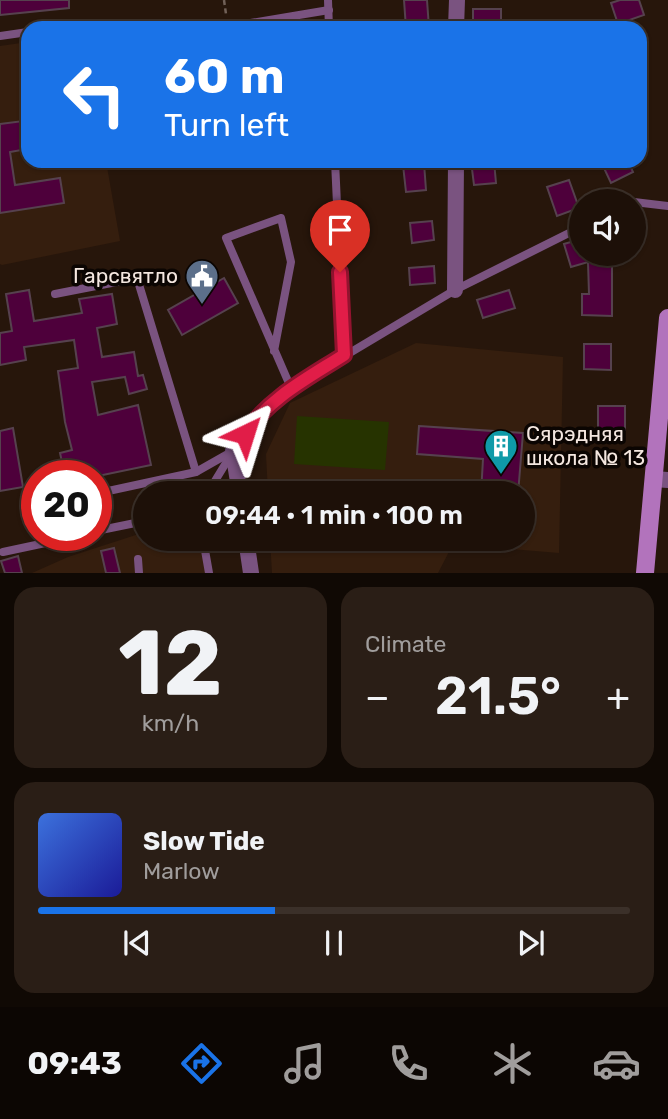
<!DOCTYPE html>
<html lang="en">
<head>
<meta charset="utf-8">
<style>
  body { margin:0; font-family:Rubik,sans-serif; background:#2a1e16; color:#f1f3f6; height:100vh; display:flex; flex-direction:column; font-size:26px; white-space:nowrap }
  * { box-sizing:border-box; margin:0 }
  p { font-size:23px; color:#a09d9c }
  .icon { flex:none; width:38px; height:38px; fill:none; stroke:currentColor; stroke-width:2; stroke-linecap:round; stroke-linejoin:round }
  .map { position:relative; height:573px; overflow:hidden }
  .drawer { display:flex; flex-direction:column; gap:14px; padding:14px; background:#100904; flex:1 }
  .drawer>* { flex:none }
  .guide { position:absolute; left:21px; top:21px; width:626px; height:147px; border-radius:21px; box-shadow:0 2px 5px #0004,0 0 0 2px #3b3029; background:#1a73e8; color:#fff; overflow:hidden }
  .controls { position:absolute; left:569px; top:189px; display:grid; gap:14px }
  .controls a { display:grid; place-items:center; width:77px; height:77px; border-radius:50%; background:#1d1008; box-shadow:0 2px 5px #0004,0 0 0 2px #3b3029; font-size:35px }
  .speed { position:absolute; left:21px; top:460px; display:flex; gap:14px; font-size:35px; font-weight:700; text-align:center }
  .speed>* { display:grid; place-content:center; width:91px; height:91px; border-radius:50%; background:#1d1008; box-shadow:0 2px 5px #0004,0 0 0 2px #3b3029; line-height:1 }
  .speed .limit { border:10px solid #d22; background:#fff; color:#111 }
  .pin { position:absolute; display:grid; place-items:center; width:60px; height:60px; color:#fff; margin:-72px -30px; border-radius:50% 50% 50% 0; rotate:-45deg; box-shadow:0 0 7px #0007 }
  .pin .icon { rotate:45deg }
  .me { position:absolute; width:77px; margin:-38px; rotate:41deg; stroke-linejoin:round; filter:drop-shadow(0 0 5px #0008) }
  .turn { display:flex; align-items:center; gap:24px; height:147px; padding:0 28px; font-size:32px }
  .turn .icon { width:91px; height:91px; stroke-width:2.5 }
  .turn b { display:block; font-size:49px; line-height:60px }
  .big { font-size:52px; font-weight:600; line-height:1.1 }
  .drawer .widget { flex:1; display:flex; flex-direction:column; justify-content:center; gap:10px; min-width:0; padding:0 24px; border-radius:21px; background:#2a1e16 }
  .drawer .dial { align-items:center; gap:0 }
  .dial b { font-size:91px; line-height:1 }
  .song { display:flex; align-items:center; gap:21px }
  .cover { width:84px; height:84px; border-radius:10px; background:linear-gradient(135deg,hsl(220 70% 55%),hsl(240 70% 35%)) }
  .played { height:7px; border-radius:4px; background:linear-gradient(90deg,#1a73e8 40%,#3b3029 40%) }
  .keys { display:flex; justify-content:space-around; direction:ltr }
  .heat { display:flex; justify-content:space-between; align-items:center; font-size:38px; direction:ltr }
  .drawer .tiles { flex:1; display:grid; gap:14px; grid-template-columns:1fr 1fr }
  .widget:last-child { grid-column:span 2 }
  .trip { position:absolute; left:133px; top:481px; width:402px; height:70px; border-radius:35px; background:#1d1008; box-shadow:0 2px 5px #0004,0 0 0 2px #3b3029; font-weight:600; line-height:70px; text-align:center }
  .tab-bar { display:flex; height:112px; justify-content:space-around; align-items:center; background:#0c0603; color:#a09d9c }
  .tab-bar .icon { width:49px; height:49px }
  .tab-bar .active { color:#1a73e8 }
  .tab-bar b { font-size:32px; color:#f1f3f6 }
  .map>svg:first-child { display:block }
  .built { fill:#351e0e }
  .green { fill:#263300 }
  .building { fill:#4e003b; stroke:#56414e; stroke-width:2 }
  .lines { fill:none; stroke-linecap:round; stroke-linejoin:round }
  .path { stroke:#716158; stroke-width:2.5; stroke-dasharray:5 3.5; stroke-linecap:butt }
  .lane { stroke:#7a5380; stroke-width:8 }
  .street { stroke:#7a5380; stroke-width:16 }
  .secondary { stroke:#b273bc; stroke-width:18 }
  .route-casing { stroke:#92132f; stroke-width:18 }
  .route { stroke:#e11d48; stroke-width:12 }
  .labels { text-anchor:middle; stroke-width:7; stroke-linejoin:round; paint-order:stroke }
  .poi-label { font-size:21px; fill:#f4e7e0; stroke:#0b0502; text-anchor:end }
</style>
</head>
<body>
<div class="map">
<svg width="668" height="573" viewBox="0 0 668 573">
  <rect width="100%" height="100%" fill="#27160b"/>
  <g class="built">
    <polygon points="28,42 28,161 106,161 120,241 2,265 0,264 0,46"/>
    <polygon points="416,343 563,357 559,553 453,544 438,573 272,573 270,539 523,539 523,494 268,493 266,454 290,403"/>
    <polygon points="145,532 145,539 206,539 210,573 32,573 68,557"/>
  </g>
  <polygon class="green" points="297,416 389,422 385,470 294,464"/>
  <g class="building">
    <polygon points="0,0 69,0 69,8 0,15"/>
    <polygon points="404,0 427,0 429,28 406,28"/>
    <polygon points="620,0 639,0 644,15 618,24 611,3"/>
    <rect x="473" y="9" width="28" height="19"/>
    <polygon points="23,121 27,149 10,152 15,185 60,178 64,203 0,213 0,124"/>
    <polygon points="471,161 494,161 496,183 474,185"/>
    <polygon points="613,161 628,161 633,172 611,183 603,166"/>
    <polygon points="424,163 426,190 406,192 403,165"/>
    <polygon points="569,180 579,208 557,216 547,187"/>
    <polygon points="432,221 434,240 412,243 410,223"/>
    <polygon points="581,239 581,254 612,254 612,316 582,315 582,294 589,294 588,262 571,267 564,244"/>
    <polygon points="434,266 435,283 410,285 409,268"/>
    <polygon points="224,278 238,303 182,335 168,310"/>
    <polygon points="29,290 34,321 82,313 79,299 112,294 117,324 97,328 102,357 134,352 138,376 143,375 147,389 129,394 125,377 92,382 98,415 138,405 151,465 98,476 65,476 60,453 72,450 65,422 58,371 78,368 74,340 24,347 26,360 0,365 0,333 12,331 6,294"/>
    <polygon points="509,290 515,308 483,318 477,300"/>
    <polygon points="584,344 611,344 611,370 584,369"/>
    <rect x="598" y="406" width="27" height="24"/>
    <polygon points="419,426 523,433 518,494 481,494 483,459 417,454"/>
    <polygon points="13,428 23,487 0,491 0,431"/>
    <polygon points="114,548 120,573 106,573 101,551"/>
    <polygon points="18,556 22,573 5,573 1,561"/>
  </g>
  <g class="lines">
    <polyline class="path" points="224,0 226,14"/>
    <g class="lane">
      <polyline points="328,0 329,28"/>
      <polyline points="221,28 329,10"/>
      <polyline points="0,36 28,32"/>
      <polyline points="335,161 344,355"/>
      <polyline points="634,202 668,206"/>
      <polyline points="55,294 137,278 196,472"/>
      <polyline points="274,351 291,262 281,218 226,238 291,388"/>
      <polyline points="99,493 196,472 233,451 256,418 291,388 455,290 581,227"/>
      <polyline points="207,494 232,453"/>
      <polyline points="96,531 145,521"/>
      <polyline points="203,539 209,573"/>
      <polyline points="3,552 78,536"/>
      <polyline points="138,559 139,573"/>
    </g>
    <g class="street">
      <polyline points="456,28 457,0"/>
      <polyline points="455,290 456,161"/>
      <polyline points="233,451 240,494"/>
      <polyline points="654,479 668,480"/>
      <polyline points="246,539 251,573"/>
    </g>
    <polyline class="secondary" points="645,573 668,318"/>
  </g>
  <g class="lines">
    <defs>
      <path id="route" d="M 245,434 C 269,398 308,378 344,355 L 340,272"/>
    </defs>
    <use href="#route" class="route-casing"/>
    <use href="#route" class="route"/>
  </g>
  <defs>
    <symbol id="civic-pin" viewBox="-11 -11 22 30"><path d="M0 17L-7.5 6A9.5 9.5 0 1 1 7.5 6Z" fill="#5c6f8a" stroke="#0b0502"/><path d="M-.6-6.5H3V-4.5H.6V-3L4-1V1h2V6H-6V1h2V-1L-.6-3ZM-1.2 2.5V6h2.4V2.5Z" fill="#fff"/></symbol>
    <symbol id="building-pin" viewBox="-11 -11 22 30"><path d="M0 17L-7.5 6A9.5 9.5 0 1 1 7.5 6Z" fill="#0f9aa8" stroke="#0b0502"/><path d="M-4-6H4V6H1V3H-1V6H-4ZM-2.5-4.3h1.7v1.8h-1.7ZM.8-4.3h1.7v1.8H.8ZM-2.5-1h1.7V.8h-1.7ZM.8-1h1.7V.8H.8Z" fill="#fff"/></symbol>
  </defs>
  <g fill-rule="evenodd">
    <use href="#civic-pin" x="183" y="257" width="38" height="52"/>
    <use href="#building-pin" x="482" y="427" width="38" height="52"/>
  </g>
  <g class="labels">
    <g class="poi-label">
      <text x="178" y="283">Гарсвятло</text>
      <text x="526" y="441" text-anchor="start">Сярэдняя<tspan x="526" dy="24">школа № 13</tspan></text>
    </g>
  </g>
</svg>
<div class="controls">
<a><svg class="icon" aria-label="sound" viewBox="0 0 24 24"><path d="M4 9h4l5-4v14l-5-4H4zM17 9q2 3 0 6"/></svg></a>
</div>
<div class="speed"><div class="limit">20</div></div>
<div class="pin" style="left:340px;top:272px;background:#d93025"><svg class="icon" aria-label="arrive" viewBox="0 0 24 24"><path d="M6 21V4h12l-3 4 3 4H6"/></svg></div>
<svg class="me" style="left:245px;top:434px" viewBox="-20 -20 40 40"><path d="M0-17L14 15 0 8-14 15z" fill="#e11d48" stroke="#fff" stroke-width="4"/></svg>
<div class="trip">09:44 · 1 min · 100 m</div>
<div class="guide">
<div class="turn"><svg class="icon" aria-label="left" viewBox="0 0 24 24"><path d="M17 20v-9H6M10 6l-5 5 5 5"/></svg><div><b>60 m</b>Turn left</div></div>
</div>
</div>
<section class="drawer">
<div class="tiles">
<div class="widget dial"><b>12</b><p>km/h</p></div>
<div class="widget"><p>Climate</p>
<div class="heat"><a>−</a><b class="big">21.5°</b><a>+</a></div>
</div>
<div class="widget">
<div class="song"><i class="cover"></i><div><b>Slow Tide</b><p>Marlow</p></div></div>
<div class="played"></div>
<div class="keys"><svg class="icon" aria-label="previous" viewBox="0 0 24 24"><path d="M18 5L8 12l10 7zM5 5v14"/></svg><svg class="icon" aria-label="pause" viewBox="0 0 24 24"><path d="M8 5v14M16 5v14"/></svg><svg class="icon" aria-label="next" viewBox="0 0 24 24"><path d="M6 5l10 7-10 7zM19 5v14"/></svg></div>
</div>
</div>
</section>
<nav class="tab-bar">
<b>09:43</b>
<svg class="icon active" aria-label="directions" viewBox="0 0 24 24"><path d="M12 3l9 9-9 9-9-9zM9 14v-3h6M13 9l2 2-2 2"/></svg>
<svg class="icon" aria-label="music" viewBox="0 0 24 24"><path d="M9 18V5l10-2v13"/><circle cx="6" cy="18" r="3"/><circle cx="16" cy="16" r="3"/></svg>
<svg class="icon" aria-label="phone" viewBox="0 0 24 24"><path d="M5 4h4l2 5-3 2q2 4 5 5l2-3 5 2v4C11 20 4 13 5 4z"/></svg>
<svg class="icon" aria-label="climate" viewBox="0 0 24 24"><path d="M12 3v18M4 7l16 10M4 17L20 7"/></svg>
<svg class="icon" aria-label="car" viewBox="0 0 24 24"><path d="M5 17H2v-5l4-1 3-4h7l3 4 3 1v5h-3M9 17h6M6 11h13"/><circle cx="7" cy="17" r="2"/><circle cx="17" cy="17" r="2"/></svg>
</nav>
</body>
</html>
